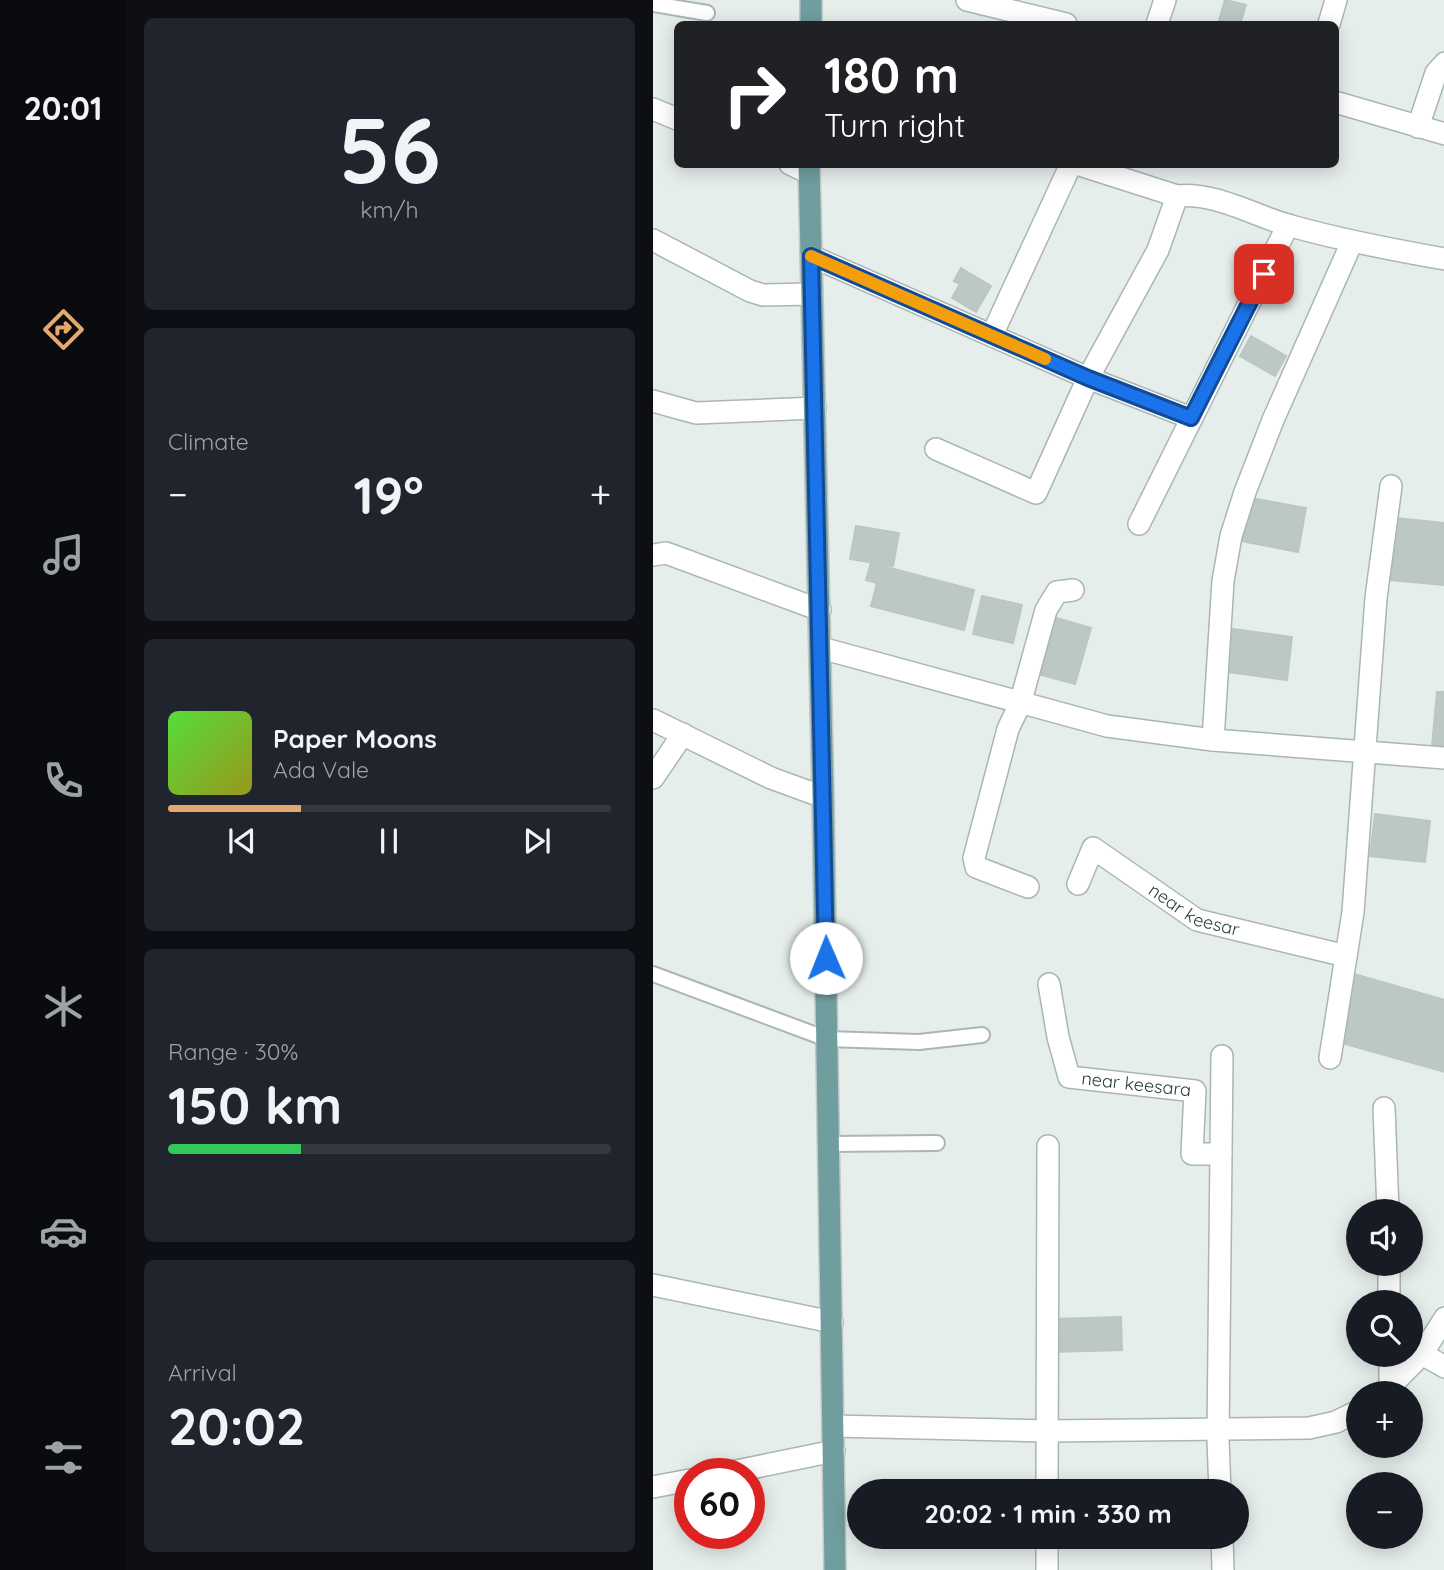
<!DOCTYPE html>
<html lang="en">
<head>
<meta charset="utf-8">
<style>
  body { margin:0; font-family:Quicksand,sans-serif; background:#20242c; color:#f1f3f6; height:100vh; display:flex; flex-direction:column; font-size:26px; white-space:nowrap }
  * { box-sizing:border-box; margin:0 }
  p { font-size:23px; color:#9ea1a6 }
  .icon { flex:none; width:38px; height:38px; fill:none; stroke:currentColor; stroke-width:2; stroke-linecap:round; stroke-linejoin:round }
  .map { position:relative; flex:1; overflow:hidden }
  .side { display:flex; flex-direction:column; gap:18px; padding:18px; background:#0d0f14; width:527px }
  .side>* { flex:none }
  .guide { position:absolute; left:21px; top:21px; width:665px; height:147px; border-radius:10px; box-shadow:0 4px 18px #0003; background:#202124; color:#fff; overflow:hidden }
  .controls { position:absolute; left:693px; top:1199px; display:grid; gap:14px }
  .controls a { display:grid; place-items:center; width:77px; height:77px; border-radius:50%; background:#171b24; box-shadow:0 4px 18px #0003; font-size:35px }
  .speed { position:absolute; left:21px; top:1458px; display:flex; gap:14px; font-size:35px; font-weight:700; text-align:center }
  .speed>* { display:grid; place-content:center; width:91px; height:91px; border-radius:50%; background:#171b24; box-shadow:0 4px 18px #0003; line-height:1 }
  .speed .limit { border:10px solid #d22; background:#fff; color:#111 }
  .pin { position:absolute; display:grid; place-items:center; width:60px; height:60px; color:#fff; margin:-30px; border-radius:14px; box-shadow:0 4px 10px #0006 }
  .me { position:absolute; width:77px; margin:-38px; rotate:359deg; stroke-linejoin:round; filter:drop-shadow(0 0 5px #0008) }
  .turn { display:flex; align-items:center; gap:24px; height:147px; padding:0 35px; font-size:32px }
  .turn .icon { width:91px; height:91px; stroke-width:2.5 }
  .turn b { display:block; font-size:49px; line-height:60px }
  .big { font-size:52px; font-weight:700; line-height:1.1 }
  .side .widget { flex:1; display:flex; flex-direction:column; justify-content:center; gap:10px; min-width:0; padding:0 24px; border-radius:10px; background:#20242c }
  .side .dial { align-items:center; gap:0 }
  .dial b { font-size:91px; line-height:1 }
  .song { display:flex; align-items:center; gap:21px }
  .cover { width:84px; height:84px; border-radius:10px; background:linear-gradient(135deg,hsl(110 70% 55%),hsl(60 70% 35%)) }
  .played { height:7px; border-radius:4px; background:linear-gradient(90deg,#e3a96f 30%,#363941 30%) }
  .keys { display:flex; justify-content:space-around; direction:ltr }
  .heat { display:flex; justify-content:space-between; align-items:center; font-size:38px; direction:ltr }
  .charge { height:10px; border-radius:5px; background:linear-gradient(90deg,#34c759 30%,#363941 0) }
  .trip { position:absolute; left:194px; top:1479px; width:402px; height:70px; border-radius:35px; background:#171b24; box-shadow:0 4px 18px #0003; font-weight:700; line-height:70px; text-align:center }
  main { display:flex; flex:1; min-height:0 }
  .menu { display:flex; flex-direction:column; width:126px; justify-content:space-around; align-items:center; background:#090b0e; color:#9ea1a6 }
  .menu .icon { width:49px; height:49px }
  .menu .on { color:#e3a96f }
  .menu b { font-size:32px; color:#f1f3f6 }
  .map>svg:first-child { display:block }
  .building { fill:#bcc8c6; stroke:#b9c7c5; stroke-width:2 }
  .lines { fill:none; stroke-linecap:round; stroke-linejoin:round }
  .service-casing { stroke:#a9b6b4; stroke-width:18 }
  .minor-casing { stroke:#a9b6b4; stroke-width:24 }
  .tertiary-casing { stroke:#a9b6b4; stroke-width:24 }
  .primary-casing { stroke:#c3c9c9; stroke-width:24 }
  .service { stroke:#fff; stroke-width:14 }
  .minor { stroke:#fff; stroke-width:21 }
  .tertiary { stroke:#fff; stroke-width:21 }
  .primary { stroke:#709e9e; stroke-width:21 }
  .route-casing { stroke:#114b97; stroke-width:18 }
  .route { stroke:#1a73e8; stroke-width:12 }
  .slow { stroke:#f59e0b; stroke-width:12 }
  .labels { text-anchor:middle; stroke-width:5; stroke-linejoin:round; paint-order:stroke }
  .street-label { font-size:18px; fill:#273e3e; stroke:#f7faf9 }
</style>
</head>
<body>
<main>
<nav class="menu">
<b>20:01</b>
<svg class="icon on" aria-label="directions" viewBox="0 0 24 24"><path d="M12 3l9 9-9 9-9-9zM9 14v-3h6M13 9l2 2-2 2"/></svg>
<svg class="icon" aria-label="music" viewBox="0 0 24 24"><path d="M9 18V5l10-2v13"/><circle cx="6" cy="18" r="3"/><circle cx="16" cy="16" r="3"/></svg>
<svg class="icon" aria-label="phone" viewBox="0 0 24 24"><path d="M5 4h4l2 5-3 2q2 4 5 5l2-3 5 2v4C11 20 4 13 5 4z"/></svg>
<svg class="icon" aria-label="climate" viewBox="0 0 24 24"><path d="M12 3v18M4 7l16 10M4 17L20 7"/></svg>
<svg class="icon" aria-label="car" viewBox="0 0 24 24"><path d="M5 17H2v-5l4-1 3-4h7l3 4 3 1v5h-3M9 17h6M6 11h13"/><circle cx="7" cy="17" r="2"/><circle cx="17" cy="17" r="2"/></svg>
<svg class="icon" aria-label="filters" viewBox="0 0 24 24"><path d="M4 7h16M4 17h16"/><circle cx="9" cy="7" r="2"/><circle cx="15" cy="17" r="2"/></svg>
</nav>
<section class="side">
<div class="widget dial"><b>56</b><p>km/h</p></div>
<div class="widget"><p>Climate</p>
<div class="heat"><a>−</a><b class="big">19°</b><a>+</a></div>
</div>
<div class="widget">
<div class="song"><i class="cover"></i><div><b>Paper Moons</b><p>Ada Vale</p></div></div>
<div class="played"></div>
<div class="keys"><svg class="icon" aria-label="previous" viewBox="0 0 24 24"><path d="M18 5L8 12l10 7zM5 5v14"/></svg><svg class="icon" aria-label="pause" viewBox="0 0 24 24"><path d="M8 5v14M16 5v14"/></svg><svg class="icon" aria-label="next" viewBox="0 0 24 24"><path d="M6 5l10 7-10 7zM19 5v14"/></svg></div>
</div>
<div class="widget"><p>Range · 30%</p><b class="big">150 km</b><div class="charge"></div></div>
<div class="widget"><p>Arrival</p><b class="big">20:02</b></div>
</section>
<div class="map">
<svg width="792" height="1570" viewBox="0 0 792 1570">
  <rect width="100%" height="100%" fill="#e6eeec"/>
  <g class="building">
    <polygon points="572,0 593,5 587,24 565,24"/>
    <polygon points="308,268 338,286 323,312 299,298 307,284 301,281"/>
    <polygon points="598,336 633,356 622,376 587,356"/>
    <polygon points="592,497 653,508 645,552 583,540"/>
    <polygon points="743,518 792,523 792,585 738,580"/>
    <polygon points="203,526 246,533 240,566 197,559"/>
    <polygon points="218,563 321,590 311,630 218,606 224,583 213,580"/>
    <polygon points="329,596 369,605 360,643 320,634"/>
    <polygon points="400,617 438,628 422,684 385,674"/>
    <polygon points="580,629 639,637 634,680 574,672"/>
    <polygon points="784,692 792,692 792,747 779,746"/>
    <polygon points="722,814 777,821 772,862 717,856"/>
    <polygon points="701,974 792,1000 792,1072 682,1041"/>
    <polygon points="468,1317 469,1350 399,1352 398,1319"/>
  </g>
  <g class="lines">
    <defs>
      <g id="service">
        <polyline points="0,4 54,13"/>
        <polyline points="0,974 174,1039 266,1042 329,1035"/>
        <polyline points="176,1144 284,1143"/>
      </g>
      <g id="minor">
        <polyline points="504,24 512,0"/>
        <polyline points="676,24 683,0"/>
        <polyline points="0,109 24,119"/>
        <polyline points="765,127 783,73 792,63"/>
        <polyline points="137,164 156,173"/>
        <path d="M 524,196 C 563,192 601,216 638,226 C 688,240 740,250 792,259"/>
        <polyline points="0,240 97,291 110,295 159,294"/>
        <polyline points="158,256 435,378 538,418"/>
        <polyline points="339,335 418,164"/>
        <polyline points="0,401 43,413 162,408"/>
        <polyline points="283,449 383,493 435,378 505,250 524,196 424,164"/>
        <polyline points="486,524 635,225"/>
        <polyline points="0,555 13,553 167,610"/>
        <polyline points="168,648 454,726 560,740 792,758"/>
        <polyline points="0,720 118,778 170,797"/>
        <polyline points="560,740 570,581 578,536 592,492 620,420 699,242"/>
        <polyline points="0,778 30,734"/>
        <path id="s1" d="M 425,884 L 440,848 L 544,920 L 693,956"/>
        <polyline points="375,887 323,867 321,858 355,729 367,704 393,610 404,592 420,590"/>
        <path id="s2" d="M 396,984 L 405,1037 L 416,1077 L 542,1091 L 539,1154 L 568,1154"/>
        <polyline points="677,1058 700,912 723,598 738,486"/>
        <polyline points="731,1108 735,1211"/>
        <polyline points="736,1264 736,1302"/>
        <polyline points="0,1285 179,1322"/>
        <polyline points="737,1354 737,1387"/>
        <polyline points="769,1354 792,1367"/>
        <polyline points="731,1393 769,1354 792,1318"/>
        <polyline points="181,1426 394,1431 656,1428 683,1422 705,1411"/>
        <polyline points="69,1474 181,1451"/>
        <polyline points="0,1487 37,1480"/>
        <polyline points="394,1491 395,1146"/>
        <polyline points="567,1491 565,1440 569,1056"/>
        <polyline points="394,1536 394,1570"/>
        <polyline points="569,1536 570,1570"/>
      </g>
      <g id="tertiary">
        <polyline points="314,0 413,24"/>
        <polyline points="682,102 792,134"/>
      </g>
      <g id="primary">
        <polyline points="158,0 158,24"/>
        <polyline points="156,164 170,797 182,1570"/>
      </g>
    </defs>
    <use href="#service" class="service-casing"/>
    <use href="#minor" class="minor-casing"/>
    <use href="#tertiary" class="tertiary-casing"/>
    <use href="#primary" class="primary-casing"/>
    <use href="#service" class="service"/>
    <use href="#minor" class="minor"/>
    <use href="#tertiary" class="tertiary"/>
    <use href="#primary" class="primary"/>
  </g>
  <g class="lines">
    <defs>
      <polyline id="route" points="173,958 158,256 435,378 538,418 611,274"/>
    </defs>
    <use href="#route" class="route-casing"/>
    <use href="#route" class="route"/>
    <polyline class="slow" points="158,256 392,359"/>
  </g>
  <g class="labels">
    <g class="street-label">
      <text dy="6" stroke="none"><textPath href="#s1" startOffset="159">near keesar</textPath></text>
      <text dy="6" stroke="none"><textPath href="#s2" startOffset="163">near keesara</textPath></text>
    </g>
  </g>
</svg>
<div class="controls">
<a><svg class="icon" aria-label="sound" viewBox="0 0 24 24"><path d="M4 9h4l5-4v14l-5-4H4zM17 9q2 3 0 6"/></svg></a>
<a><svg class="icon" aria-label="search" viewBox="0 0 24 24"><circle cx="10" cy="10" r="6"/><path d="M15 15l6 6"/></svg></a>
<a>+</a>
<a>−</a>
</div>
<div class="speed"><div class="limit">60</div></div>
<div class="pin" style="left:611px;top:274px;background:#d93025"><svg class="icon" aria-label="arrive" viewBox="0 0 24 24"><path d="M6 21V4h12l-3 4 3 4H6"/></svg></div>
<svg class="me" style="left:173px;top:958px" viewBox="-20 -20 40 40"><circle r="19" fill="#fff"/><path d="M0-13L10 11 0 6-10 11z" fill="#1a73e8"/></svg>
<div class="trip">20:02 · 1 min · 330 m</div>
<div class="guide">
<div class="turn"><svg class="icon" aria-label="right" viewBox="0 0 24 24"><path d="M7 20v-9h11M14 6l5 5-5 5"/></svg><div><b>180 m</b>Turn right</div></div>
</div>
</div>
</main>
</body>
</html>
